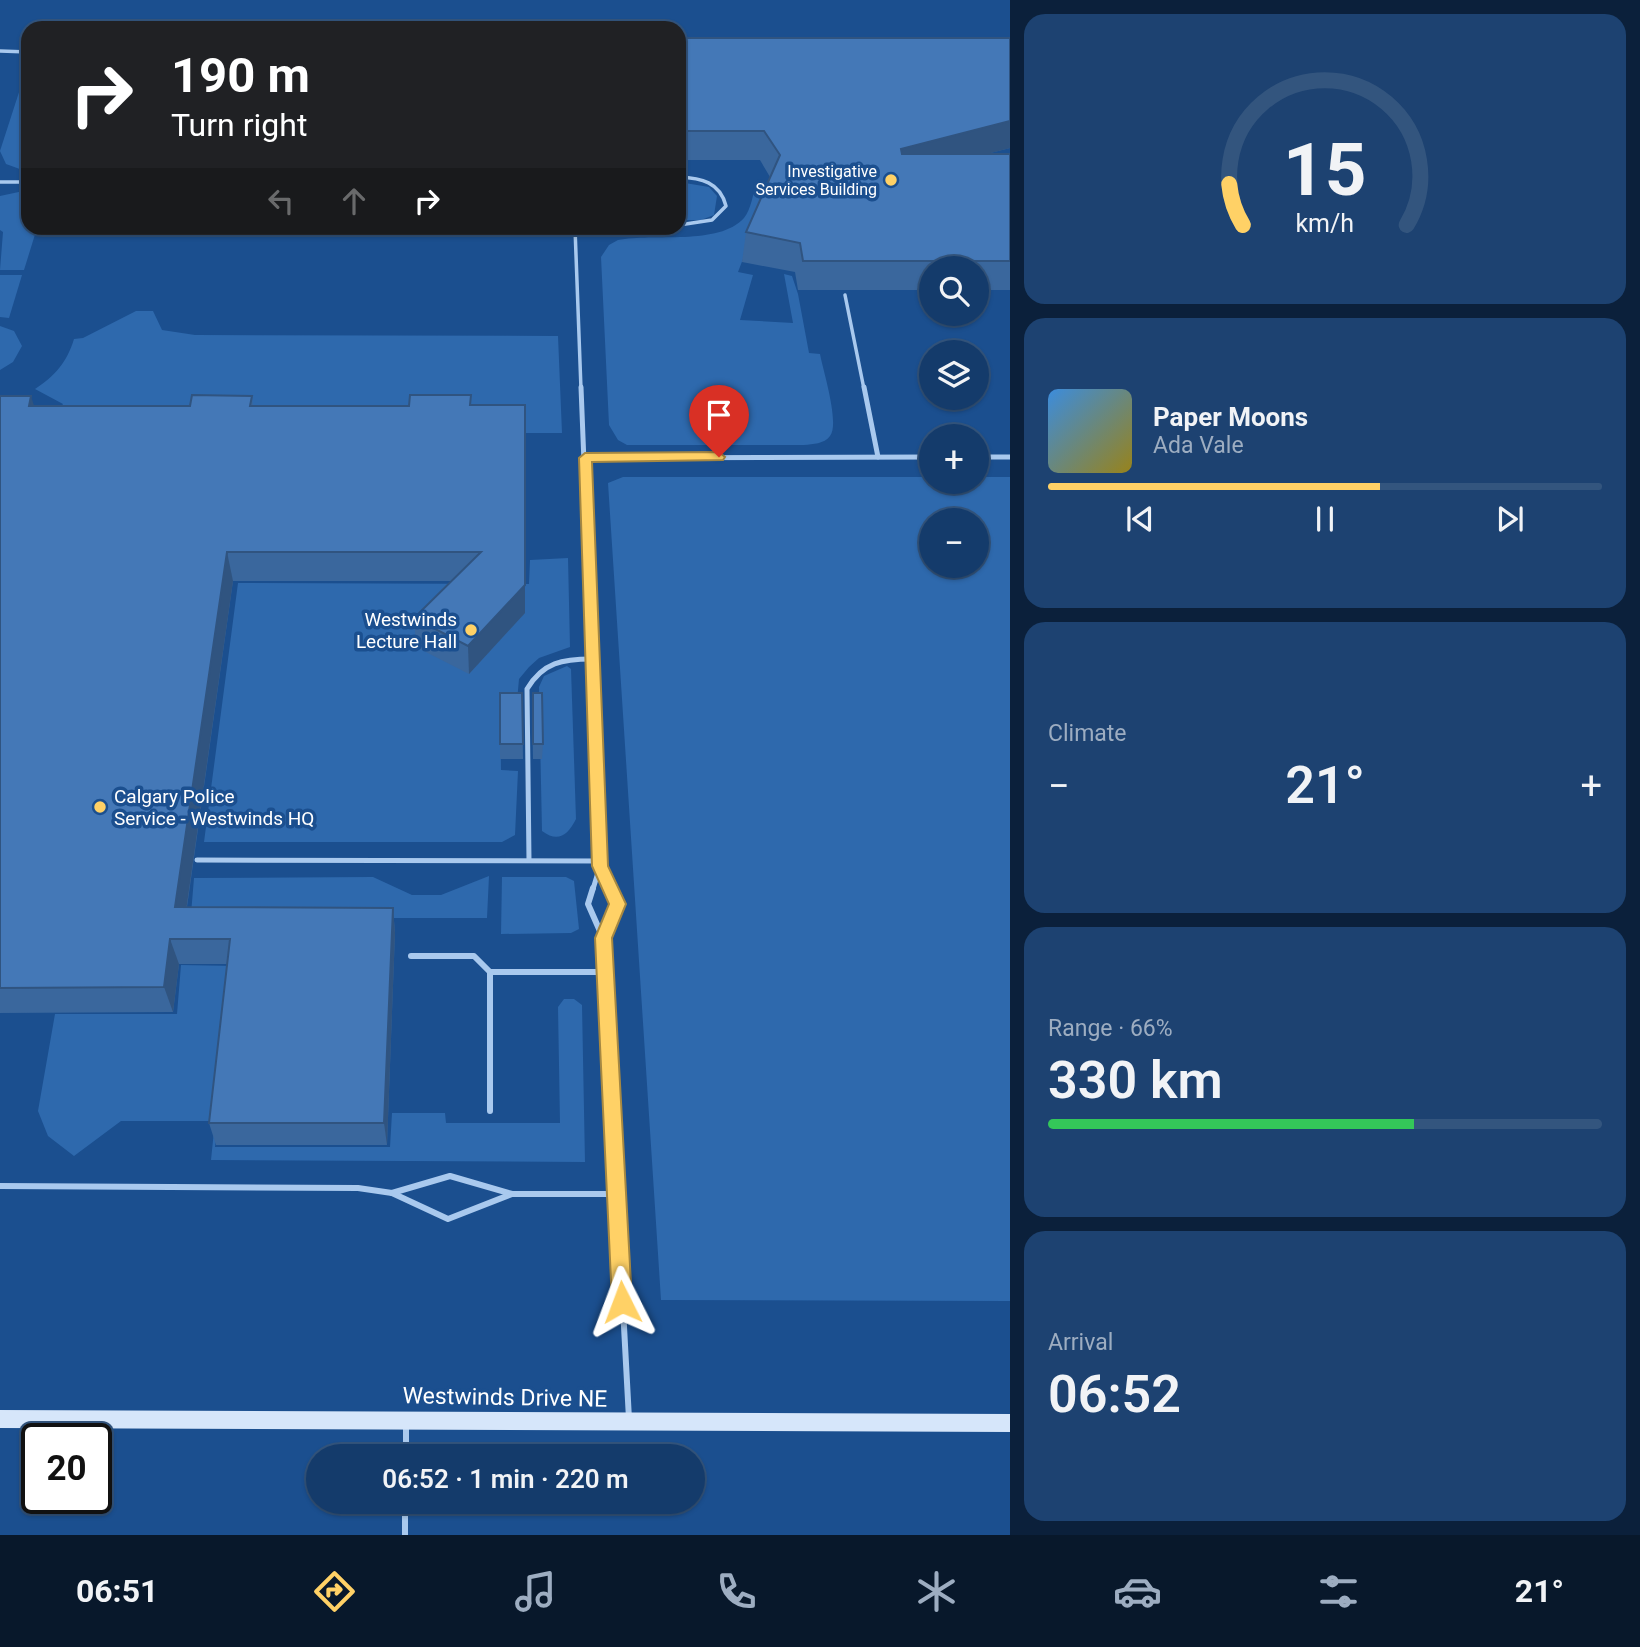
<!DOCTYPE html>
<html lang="en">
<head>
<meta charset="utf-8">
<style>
  body { margin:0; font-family:Roboto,sans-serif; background:#1d4271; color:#f1f3f6; height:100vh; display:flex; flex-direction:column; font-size:26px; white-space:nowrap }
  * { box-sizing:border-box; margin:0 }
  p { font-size:23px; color:#9dadc1 }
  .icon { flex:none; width:38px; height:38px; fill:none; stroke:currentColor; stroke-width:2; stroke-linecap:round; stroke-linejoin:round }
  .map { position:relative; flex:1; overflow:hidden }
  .side { display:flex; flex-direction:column; gap:14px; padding:14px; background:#0b203b; width:630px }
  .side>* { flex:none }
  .guide { position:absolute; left:21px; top:21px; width:665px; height:214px; border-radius:21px; box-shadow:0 2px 5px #0004,0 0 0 2px #33557e; background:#202124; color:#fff; overflow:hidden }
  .controls { position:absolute; left:919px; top:256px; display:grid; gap:14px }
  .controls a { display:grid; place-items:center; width:70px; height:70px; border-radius:50%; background:#143b6b; box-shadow:0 2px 5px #0004,0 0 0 2px #33557e; font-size:35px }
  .speed { position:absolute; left:21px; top:1423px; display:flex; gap:14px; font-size:35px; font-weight:700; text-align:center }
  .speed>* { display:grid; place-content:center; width:91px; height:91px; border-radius:50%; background:#143b6b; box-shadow:0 2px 5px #0004,0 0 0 2px #33557e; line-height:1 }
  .speed .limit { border:4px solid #111; border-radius:10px; background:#fff; color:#111 }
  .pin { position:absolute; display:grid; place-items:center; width:60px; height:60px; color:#fff; margin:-72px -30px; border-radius:50% 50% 50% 0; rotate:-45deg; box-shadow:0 0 7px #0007 }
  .pin .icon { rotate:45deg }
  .me { position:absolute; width:77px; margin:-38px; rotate:357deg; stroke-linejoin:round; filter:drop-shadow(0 0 5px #0008) }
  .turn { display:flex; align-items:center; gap:24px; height:147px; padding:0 35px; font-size:32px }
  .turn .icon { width:91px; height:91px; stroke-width:2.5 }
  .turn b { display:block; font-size:49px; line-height:60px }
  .lanes { display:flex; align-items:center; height:66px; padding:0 35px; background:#0003; justify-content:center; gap:35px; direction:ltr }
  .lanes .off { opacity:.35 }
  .big { font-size:52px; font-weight:600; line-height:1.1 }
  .side .card { flex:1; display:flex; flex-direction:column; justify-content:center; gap:10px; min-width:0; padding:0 24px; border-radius:21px; background:#1d4271 }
  .side .dial { align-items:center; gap:0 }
  .dial svg { height:182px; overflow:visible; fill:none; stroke:#33557e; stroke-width:7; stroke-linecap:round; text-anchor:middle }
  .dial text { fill:#f1f3f6; stroke:none }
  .song { display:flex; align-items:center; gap:21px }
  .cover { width:84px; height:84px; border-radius:10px; background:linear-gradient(135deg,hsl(210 70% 55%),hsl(50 70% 35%)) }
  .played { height:7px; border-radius:4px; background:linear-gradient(90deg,#ffd166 60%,#33557e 60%) }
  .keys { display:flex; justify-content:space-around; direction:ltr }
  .heat { display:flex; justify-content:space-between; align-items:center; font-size:38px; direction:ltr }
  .charge { height:10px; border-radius:5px; background:linear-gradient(90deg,#34c759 66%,#33557e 0) }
  .trip { position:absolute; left:306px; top:1444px; width:399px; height:70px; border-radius:35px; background:#143b6b; box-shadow:0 2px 5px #0004,0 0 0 2px #33557e; font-weight:600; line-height:70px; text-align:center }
  .tabs { display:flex; height:112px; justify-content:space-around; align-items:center; background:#08182b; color:#9dadc1 }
  .tabs .icon { width:49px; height:49px }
  .tabs .on { color:#ffd166 }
  .tabs b { font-size:32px; color:#f1f3f6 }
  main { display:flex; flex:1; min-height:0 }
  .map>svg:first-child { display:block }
  .green { fill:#2e69ad; fill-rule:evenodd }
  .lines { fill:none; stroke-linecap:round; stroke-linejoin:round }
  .lane-far2 { stroke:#a9c9ee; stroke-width:3.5 }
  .lane-far1 { stroke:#a9c9ee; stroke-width:5 }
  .lane { stroke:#a9c9ee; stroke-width:6 }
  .secondary { fill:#d6e6fa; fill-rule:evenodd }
  .wall { fill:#3a679d }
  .shaded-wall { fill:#305480 }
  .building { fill:#4478b7; stroke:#305480; stroke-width:2 }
  .route { fill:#ffd166; stroke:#a68842; stroke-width:2 }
  .poi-dot { fill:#ffd166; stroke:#1b4f8f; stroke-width:2.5 }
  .labels { text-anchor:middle; stroke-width:7; stroke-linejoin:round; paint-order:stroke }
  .far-poi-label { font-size:16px; fill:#fff; stroke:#1b4f8f; text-anchor:end }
  .poi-label { font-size:19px; fill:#fff; stroke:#1b4f8f; text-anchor:end }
  .near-street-label { font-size:23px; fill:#fff; stroke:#1b4f8f }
</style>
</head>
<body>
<main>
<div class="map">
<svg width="1010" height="1535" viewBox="0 0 1010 1535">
  <rect width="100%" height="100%" fill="#1b4f8f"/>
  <g class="green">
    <polygon points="28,76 28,172 6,164 0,151 21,86"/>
    <polygon points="679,182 709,187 717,196 714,215 701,220 679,220"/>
    <path d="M 757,182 L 772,183 L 738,272 L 753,275 L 740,320 L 793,323 L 784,274 L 792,276 L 798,294 L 809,353 L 820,354 C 823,370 840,424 830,436 C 824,444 813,444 804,445 L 627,445 L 618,440 L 609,425 L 601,257 L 609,245 L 618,240 C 653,233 719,246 744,218 C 751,210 753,193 757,182 Z"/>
    <polygon points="28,190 28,228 37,228 24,270 0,270 3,232 0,230 0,196"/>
    <polygon points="0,275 22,275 9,318 0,317"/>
    <path d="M 136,311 L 153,311 L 162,330 L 195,335 L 558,336 L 562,433 L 44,433 L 63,404 L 35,389 C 55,376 67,362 74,339 L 83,338 Z"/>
    <polygon points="0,326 14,331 22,346 13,362 0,370"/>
    <path d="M 623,477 L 931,477 L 931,481 L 976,481 L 977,477 L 1010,477 L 1010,1301 L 661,1300 L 608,483 ZM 931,520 L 976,520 L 976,565 L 931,565 Z"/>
    <polygon points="568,558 570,647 539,658 529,667 519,679 517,701 500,702 501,770 518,771 515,835 502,842 204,842 238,583 529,584 530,560"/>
    <path d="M 567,666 L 571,669 L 576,819 C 568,835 558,843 542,831 L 539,687 L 544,676 Z"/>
    <polygon points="489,876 487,918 383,918 190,926 194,878 373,877 412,895 441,895"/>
    <polygon points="502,877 566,877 574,881 579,929 571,933 501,934"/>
    <polygon points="181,965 235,966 215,1147 390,1147 392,1113 445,1113 446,1123 560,1123 558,1007 564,999 574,999 582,1005 585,1162 211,1160 215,1121 121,1121 74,1156 48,1136 38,1111 55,1014 177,1014"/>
  </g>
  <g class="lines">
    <g class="lane-far2">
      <polyline points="0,51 28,52"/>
      <path d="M 679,177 C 701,178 720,182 726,206 L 712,220 L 679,225"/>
      <polyline points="0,182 28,182"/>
      <polyline points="575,228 581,389"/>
      <polyline points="845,295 864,389"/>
    </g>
    <g class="lane-far1">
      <polyline points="581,387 600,866 593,889"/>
      <polyline points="864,387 878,457"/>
      <polyline points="976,457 1010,457"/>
      <polyline points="585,458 931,457"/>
      <polyline points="197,860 600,861"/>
      <path d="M 529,860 L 527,689 C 543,662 563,659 592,659"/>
      <polyline points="600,866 611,889"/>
    </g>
    <g class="lane">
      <polyline points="593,888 588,904 603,938 629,1419"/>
      <polyline points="603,938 618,904 610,888"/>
      <polyline points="411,956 474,956 490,972"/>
      <polyline points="490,1111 490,972 605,972"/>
      <polyline points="0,1186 358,1188 392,1193 448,1219 512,1194"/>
      <polyline points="392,1193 450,1176 512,1194 617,1194"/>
      <polyline points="406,1424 406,1456"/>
      <polyline points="405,1502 405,1535"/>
    </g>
    <polygon class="secondary" points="0,1410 1010,1414 1010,1432 0,1428"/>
  </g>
  <g class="wall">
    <polygon points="679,38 1010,148 986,154 1010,154 1010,290 976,290 976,268 931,268 931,290 798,290 795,272 742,262 746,232 770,177 760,160 679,160"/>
    <polygon points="0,396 34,406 190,406 252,396 253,406 471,405 525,585 525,613 469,674 416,647 414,618 452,581 233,581 187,907 393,908 395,933 387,1145 216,1145 209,1123 227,964 179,964 173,1012 0,1013"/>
    <polygon points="500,693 522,693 523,759 500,759"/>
    <polygon points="532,708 543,744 542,759 533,759"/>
  </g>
  <g class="shaded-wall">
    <polygon points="1010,121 1010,148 895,178 901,149"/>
    <polygon points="31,396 40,425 29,406"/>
    <polygon points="227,552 233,581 183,932 175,907"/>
    <polygon points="525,585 525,613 469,674 468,646"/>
    <polygon points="393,908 395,933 387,1145 384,1123"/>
    <polygon points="170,939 179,964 173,1012 164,987"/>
  </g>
  <g class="building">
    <polygon points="679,38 1010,38 1010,121 901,149 902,154 1010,154 1010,261 803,261 800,243 746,232 780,155 764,131 679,131"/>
    <polygon points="192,395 252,396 250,406 409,406 410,395 471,395 470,405 525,405 525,585 468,646 414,618 481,552 227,552 175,907 393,908 384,1123 209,1123 230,939 170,939 164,987 0,988 0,396 31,396 29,406 190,406"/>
    <polygon points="500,693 522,693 523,744 500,744"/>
    <polygon points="533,693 542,693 543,744 533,744"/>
  </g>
  <polygon class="route" points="719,452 725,457 723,460 592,462 608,866 626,904 612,938 632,1302 630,1309 622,1312 615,1309 612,1302 595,938 609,904 592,866 579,458 585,453"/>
  <g class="poi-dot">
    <circle cx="891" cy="180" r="7"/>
    <circle cx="471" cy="630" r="7"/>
    <circle cx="100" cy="807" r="7"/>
  </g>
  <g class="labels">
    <g class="far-poi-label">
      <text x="877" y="177">Investigative<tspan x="877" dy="18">Services Building</tspan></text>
    </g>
    <g class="poi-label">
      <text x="457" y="626">Westwinds<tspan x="457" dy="22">Lecture Hall</tspan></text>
      <text x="114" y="803" text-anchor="start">Calgary Police<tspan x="114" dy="22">Service - Westwinds HQ</tspan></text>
    </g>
    <g class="near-street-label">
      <text transform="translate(505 1397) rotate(1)" y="8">Westwinds Drive NE</text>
    </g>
  </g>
</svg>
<div class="controls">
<a><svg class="icon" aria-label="search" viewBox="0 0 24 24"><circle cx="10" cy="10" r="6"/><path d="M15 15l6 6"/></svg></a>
<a><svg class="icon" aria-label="layers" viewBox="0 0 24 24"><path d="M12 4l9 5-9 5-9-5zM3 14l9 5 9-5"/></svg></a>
<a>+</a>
<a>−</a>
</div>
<div class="speed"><div class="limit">20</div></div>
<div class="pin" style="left:719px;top:457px;background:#d93025"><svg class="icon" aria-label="arrive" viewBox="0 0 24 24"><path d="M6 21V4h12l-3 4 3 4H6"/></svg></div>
<svg class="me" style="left:622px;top:1302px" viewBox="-20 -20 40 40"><path d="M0-17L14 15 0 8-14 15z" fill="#ffd166" stroke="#fff" stroke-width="4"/></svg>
<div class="trip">06:52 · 1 min · 220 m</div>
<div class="guide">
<div class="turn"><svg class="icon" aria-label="right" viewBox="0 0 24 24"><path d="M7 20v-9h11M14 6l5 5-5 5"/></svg><div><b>190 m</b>Turn right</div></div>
<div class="lanes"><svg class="icon off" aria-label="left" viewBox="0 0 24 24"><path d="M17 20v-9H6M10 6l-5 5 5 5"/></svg><svg class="icon off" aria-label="ahead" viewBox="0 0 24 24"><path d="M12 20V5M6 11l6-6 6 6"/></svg><svg class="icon" aria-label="right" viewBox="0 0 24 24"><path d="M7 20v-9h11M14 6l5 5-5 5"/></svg></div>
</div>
</div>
<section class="side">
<div class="card dial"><svg viewBox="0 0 100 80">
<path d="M14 69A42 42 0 1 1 86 69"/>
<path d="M14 69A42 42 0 0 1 8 51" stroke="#ffd166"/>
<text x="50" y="56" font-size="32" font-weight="700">15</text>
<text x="50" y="72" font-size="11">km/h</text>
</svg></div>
<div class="card">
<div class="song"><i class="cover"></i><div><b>Paper Moons</b><p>Ada Vale</p></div></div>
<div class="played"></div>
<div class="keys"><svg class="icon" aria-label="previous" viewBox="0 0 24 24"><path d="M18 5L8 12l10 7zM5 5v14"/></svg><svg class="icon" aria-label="pause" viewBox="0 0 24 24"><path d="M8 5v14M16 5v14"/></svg><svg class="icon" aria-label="next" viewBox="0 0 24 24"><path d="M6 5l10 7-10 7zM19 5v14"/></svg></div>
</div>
<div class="card"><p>Climate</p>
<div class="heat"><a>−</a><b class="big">21°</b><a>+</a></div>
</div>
<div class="card"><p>Range · 66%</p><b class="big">330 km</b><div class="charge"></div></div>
<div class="card"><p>Arrival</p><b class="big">06:52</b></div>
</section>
</main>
<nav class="tabs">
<b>06:51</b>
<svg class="icon on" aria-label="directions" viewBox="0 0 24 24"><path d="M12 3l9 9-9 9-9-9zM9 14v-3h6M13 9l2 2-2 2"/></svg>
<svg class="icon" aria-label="music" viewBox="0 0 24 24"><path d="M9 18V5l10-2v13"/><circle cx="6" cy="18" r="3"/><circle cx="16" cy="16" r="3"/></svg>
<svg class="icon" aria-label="phone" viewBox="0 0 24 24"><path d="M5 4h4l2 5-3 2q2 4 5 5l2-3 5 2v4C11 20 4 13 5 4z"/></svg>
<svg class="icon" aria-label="climate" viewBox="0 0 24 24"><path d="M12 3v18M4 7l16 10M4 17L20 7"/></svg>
<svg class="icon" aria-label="car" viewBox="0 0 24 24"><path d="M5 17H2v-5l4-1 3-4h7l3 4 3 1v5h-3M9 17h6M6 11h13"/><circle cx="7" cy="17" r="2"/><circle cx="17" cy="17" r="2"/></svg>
<svg class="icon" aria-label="filters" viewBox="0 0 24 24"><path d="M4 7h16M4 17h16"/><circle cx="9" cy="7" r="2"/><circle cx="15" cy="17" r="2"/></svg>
<b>21°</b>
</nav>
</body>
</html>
